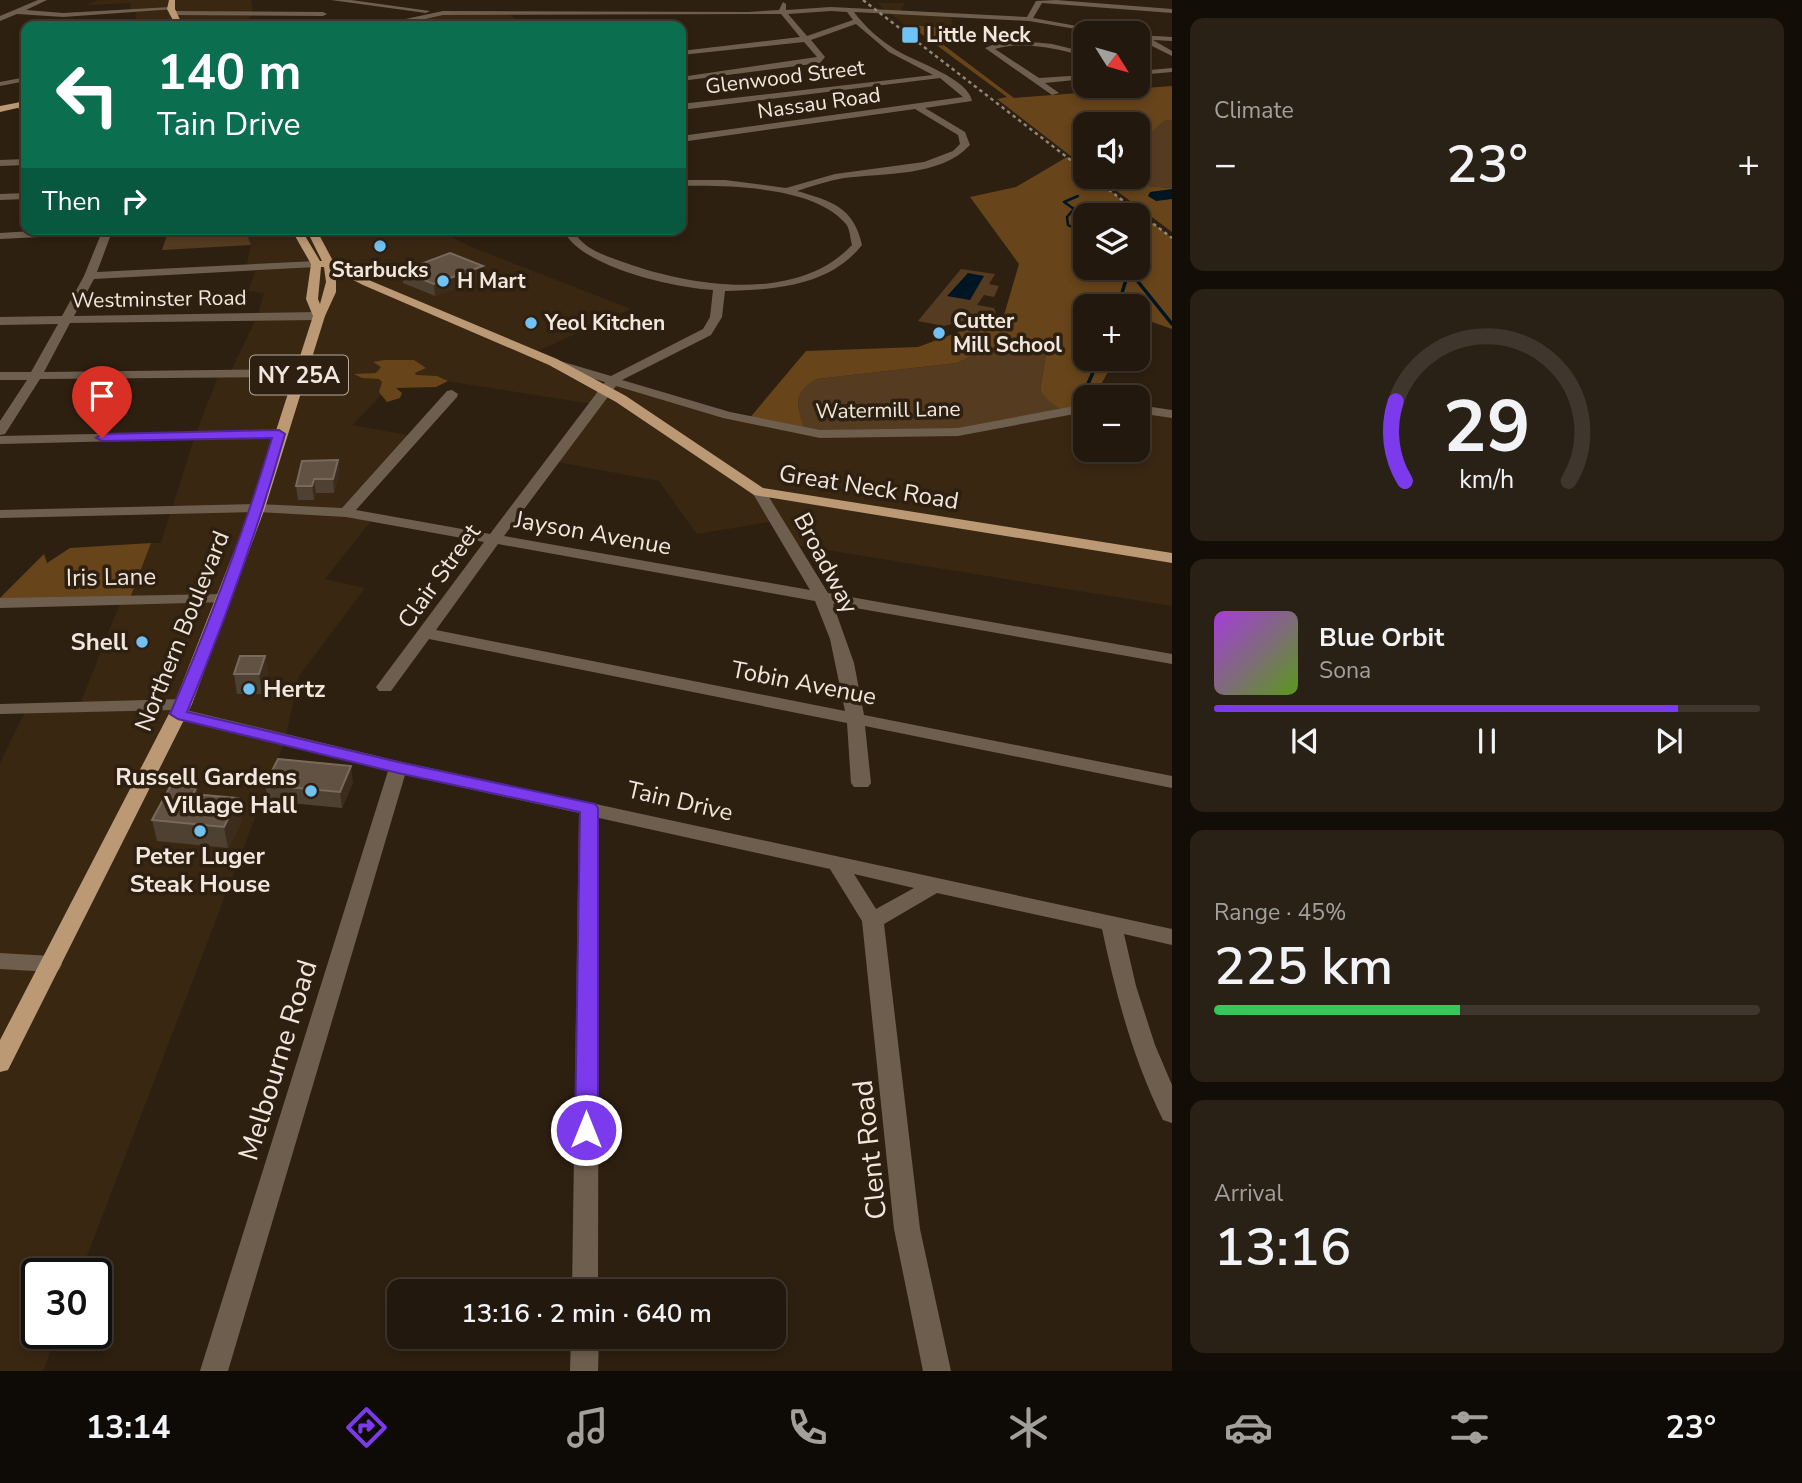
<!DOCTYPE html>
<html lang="en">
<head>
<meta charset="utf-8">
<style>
  body { margin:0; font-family:"Nunito Sans",sans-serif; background:#2a2116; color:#f1f3f6; height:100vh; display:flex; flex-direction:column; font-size:26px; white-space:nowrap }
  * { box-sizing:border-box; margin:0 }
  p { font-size:23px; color:#a2a09d }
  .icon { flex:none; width:38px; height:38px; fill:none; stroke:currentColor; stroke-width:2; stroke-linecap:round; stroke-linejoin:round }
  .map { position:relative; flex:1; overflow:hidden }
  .sheet { display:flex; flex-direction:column; gap:18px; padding:18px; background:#130d07; width:630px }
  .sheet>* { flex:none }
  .guide { position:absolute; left:21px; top:21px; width:665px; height:214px; border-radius:14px; box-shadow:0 4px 10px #0003,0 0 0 2px #3f372e; background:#0b6e4f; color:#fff; overflow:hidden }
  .needle { width:46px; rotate:127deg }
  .tools { position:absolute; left:1073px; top:21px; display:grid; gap:14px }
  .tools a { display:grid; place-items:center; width:77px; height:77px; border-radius:14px; background:#22180d; box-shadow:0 4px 10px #0003,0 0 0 2px #3f372e; font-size:35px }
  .speed { position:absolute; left:21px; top:1258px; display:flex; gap:14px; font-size:35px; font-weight:700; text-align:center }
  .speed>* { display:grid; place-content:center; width:91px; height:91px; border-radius:50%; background:#22180d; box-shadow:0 4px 10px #0003,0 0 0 2px #3f372e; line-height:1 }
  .speed .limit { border:4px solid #111; border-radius:10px; background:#fff; color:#111 }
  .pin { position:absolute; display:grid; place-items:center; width:60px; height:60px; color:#fff; margin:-72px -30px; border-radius:50% 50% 50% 0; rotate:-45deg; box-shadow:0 0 7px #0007 }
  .pin .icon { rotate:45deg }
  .me { position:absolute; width:77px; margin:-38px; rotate:0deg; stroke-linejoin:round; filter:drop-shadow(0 0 5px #0008) }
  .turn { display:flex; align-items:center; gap:24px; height:147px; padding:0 21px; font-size:32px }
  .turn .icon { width:91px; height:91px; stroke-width:2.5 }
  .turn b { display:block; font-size:49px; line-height:60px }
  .then { display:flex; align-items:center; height:66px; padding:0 21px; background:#0003; gap:14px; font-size:26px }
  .big { font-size:52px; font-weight:600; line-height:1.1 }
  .sheet .tile { flex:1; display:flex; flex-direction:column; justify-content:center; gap:10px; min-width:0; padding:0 24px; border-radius:14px; background:#2a2116 }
  .sheet .dial { align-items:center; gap:0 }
  .dial svg { height:182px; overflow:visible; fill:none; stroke:#3f372e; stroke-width:7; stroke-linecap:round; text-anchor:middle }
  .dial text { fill:#f1f3f6; stroke:none }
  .song { display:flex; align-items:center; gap:21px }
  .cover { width:84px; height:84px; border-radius:10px; background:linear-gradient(135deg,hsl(280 70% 55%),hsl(90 70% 35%)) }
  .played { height:7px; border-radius:4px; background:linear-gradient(90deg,#7c3aed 85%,#3f372e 85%) }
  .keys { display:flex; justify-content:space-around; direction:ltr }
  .heat { display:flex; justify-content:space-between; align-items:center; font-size:38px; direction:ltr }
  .charge { height:10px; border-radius:5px; background:linear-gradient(90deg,#34c759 45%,#3f372e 0) }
  .trip { position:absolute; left:387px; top:1279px; width:399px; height:70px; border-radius:14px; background:#22180d; box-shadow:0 4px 10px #0003,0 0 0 2px #3f372e; font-weight:600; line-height:70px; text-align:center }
  .menu { display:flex; height:112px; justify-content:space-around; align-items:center; background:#0e0a05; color:#a2a09d }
  .menu .icon { width:49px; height:49px }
  .menu .selected { color:#7c3aed }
  .menu b { font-size:32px; color:#f1f3f6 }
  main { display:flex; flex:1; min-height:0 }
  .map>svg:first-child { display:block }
  .built { fill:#392712 }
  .green { fill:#553c20 }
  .forest { fill:#67441a; fill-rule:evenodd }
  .water { fill:#001524 }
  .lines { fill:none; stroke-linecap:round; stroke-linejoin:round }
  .stream-far1 { stroke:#001524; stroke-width:2.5 }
  .stream { stroke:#001524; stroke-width:3.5 }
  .river { fill:#001524; fill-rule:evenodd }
  .minor { fill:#6e5e4d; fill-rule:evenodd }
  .major { fill:#bb9975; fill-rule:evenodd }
  .rail { stroke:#918579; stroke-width:2.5; stroke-dasharray:3.5 3.5; stroke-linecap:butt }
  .wall { fill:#4f4132 }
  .shaded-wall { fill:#3b2c1d }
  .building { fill:#615244; stroke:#776a5c; stroke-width:2 }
  .route { fill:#7c3aed; stroke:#51269a; stroke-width:2 }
  .poi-dot { fill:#70c1f4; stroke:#2e2011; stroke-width:2.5 }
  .labels { text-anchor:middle; stroke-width:7; stroke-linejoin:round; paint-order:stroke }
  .far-poi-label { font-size:21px; font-weight:bold; fill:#f1e7de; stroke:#2e2011; text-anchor:start }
  .far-street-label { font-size:21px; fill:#f1e7de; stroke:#2e2011 }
  .shield { fill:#2e2011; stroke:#b6aba0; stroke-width:2 }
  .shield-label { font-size:23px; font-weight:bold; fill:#f1e7de }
  .street-label { font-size:24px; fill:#f1e7de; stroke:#2e2011 }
  .poi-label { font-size:24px; font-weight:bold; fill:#f1e7de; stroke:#2e2011; text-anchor:end }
  .near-street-label { font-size:28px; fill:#f1e7de; stroke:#2e2011 }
</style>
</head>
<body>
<main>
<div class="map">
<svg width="1172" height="1371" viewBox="0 0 1172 1371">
  <rect width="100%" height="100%" fill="#2e2011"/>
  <g class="built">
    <polygon points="98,0 251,0 253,14 241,26 135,26 136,12 130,12 131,3 87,5"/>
    <polygon points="877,3 905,3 899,12 951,14 953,28 905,25"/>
    <polygon points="506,12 525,26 434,26 421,16"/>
    <polygon points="241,229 436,229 471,247 631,309 533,353 612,381 806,433 1085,408 1085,450 1138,450 1138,409 1172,414 1172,606 790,544 776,521 697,534 659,481 552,461 593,404 402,374 352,425 413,436 347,512 374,517 325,579 365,588 299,676 285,740 80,1274 37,1274 37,1334 57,1334 43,1371 0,1371 0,763 27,708 79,707 121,601 129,601 151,543 161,543 195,436 219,374 230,373 257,317 264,293 248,291 257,267 246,268 251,246 247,233 249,232"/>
  </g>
  <g class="green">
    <polygon points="1172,120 1172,188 1147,186 1137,177 1138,146 1164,121"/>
    <polygon points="108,229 241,229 251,233 247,234 251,245 162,250 168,232 106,234"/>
    <polygon points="961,269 995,274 989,284 999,286 994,297 984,295 977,305 994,308 996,313 944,326 918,321"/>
    <path d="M 1048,341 L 1040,391 L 1063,411 L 993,427 L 806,433 C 798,408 790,394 817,379 L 957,363 L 988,349 Z"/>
  </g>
  <g class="forest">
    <polygon points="905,25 953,28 964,34 937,40 1014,98 1172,86 1172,120 1164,121 1138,146 1138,124 1085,124 1085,167 997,99 1007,97 920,33"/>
    <path d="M 1067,157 L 1085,171 L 1085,177 L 1092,177 L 1172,238 L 1172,329 L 1138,317 L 1138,306 L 1085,306 L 1085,359 L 1114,359 C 1109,373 1100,382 1097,397 L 1085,397 L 1085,408 L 1063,411 L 1050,402 L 1040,391 L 1048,341 L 988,349 L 957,363 L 817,379 C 790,394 798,408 806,433 L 748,420 L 806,351 L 918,347 L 1004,315 L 1019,264 L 970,197 L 1016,187 ZM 1085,215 L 1138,215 L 1138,268 L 1085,268 Z"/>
    <polygon points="1098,177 1137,177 1147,186 1172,188 1172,232"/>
    <polygon points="384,360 414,360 426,368 415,373 416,375 437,376 448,381 436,387 396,388 402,393 400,398 387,402 379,392 382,382 379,379 362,378 354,374 376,373 381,367 373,362"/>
    <polygon points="151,543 129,601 0,603 0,598 44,554 47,563 70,548"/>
  </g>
  <polygon class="water" points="968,273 984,276 970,300 947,296"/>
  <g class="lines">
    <polyline class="stream-far1" points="1078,196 1064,202 1074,209 1067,217 1068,225 1085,234"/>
    <g class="stream">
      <polyline points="1127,268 1172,324"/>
      <polyline points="1118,306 1129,270"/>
      <polyline points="1083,395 1099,359"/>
    </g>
    <polygon class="river" points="1172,189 1172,199 1156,201 1148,196 1150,192"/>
    <g class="minor">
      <polygon points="38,0 47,0 26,10 63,13 171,7 175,9 63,17 17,14 0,21 0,16"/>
      <polygon points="331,0 351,0 430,11 426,13"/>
      <path d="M 1056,0 L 1172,9 L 1172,13 L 1042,3 L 1033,18 L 1115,33 L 1099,33 L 1029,21 L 854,12 C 865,27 880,40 896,50 C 915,62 968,78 972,101 L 925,108 L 965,132 L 970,145 C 941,177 883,173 844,178 C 828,181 812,186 797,191 C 831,201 854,207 862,245 C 830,286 774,290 725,291 L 722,317 L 711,335 L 622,380 L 730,412 L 820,430 L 958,428 L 1085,404 L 1085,412 L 958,436 L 820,438 L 723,418 L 616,386 L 504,536 L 810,590 L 752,492 L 754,489 L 764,489 L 828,593 L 1172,654 L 1172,664 L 833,604 L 854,663 L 864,715 L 1172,776 L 1172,788 L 865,726 L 871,783 L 868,787 L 854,787 L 851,783 L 847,723 L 429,639 L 391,691 L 379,691 L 376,687 L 379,683 L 484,542 L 346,517 L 258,512 L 0,518 L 0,510 L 258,504 L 342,508 L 447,391 L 452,390 L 458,394 L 457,397 L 356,510 L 490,534 L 605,382 L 552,367 L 552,361 L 560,361 L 611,376 L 703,329 L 710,317 L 713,290 C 676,288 578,267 563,229 L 573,229 C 582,250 607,256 626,263 C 693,287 798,303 852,245 C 850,238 850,229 846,224 C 815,186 726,185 681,186 L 681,180 L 725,180 L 786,188 L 835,174 L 924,162 L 953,151 L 960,144 L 958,135 L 915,109 L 681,142 L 681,136 L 963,97 L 940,78 L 681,110 L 681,104 L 933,75 L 889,52 L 856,24 L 811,40 L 825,57 L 820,63 L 681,81 L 681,77 L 817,57 L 804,42 L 681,55 L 681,51 L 800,37 L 781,14 L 443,15 L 394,26 L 382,24 L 443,11 L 748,12 L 779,10 L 783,2 L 786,4 L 786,10 L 831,7 L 1027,17 L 1036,1 ZM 831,11 L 847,12 L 853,20 L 807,36 L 788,14 ZM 498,544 L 815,601 L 830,639 L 845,711 L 436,630 Z"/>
      <polygon points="172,11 323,12 327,14 323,16 169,15"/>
      <polygon points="1138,35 1172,37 1172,41 1153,40 1172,51 1172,56 1138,39"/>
      <path d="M 1022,41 L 1052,44 L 1085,52 L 1085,57 C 1057,48 1024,41 995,49 L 1039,78 L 1085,75 L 1085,79 L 1045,83 L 1059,93 L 1052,95 L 985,48 L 997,43 Z"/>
      <polygon points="1172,68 1172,72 1138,75 1138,71"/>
      <polygon points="26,77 26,81 0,86 0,82"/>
      <polygon points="18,102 26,108 26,115 14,105"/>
      <polygon points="26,159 26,165 0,166 0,160"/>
      <polygon points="26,193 26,199 0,200 0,194"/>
      <polygon points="65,229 113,229 97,272 316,261 321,264 316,267 94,279 74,316 319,312 325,316 319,320 70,323 44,372 299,369 305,373 299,377 40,379 5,434 0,435 0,421 27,380 0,380 0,372 31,372 58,324 0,325 0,317 62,316 84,276 101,234 0,239 0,233"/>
      <polygon points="1138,405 1172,410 1172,418 1138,413"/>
      <polygon points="279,430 286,434 284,437 0,444 0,436"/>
      <polygon points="223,594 231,599 229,602 0,608 0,598"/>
      <path d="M 183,699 L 192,704 L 182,709 L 398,761 L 1172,929 L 1172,945 L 1124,934 L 1136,986 L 1155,1045 L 1172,1085 L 1172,1123 L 1163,1120 C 1133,1059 1116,995 1102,929 L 937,893 L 884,924 L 920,1229 L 951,1371 L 923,1371 L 894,1229 L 862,921 L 830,869 L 599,818 L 598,1292 L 572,1292 L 579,813 L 405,775 L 228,1371 L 200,1371 L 388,771 L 172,718 L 169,714 L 173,710 L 0,714 L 0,704 ZM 854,874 L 914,888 L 876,909 Z"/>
      <polygon points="0,953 51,956 59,958 62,964 59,970 51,972 0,969"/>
      <polygon points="571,1337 599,1337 598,1371 570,1371"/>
    </g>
    <g class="major">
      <polygon points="169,0 175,0 175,9 183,26 176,26 167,9"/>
      <polygon points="26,101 26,106 0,112 0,106"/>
      <path d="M 291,229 L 301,229 L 320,261 L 322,261 L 306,229 L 316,229 L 333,261 L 371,281 L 557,359 L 626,396 L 763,488 L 1172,553 L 1172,563 L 754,495 L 616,402 L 549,365 L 363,285 L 336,271 L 336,292 L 325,316 L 265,508 L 192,704 L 8,1070 L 0,1072 L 0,1040 L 174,704 L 251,508 L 313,316 L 306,299 L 311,264 ZM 321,267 L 324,267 L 326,282 L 320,304 L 318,299 Z"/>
    </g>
    <g class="rail">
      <polyline points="863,0 1085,171"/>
      <polyline points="1092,177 1172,238"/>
    </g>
  </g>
  <g class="wall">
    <polygon points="483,266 483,278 435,296 403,283 402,271"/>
    <polygon points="338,460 339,474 334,493 316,493 314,500 298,500 296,486"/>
    <polygon points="265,656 268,676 262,694 237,694 234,674"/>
    <polygon points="353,782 342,808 268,801 265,785"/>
    <polygon points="196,788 198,795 242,820 228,848 157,841 152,820"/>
  </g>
  <g class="shaded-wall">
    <polygon points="483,266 483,278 435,296 434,284"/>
    <polygon points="338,460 339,474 334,493 333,479"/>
    <polygon points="314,479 316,493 314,500 312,486"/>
    <polygon points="265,656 268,676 262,694 259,674"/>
    <polygon points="351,766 353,782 342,808 340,792"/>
    <polygon points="238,798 242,820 228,848 224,827"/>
  </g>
  <g class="building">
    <polygon points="450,253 483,266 434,284 402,271"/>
    <polygon points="338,460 333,479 314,479 312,486 296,486 302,461"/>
    <polygon points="240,656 265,656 259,674 234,674"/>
    <polygon points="278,759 351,766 340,792 265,785"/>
    <polygon points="171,785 196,788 193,794 238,798 224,827 152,820"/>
  </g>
  <path class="route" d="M 279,430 L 285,434 C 258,529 225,621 187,712 L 398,762 L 595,804 L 598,808 L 598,1130 L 594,1137 L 586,1140 L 579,1137 L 575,1130 L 580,812 L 398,773 L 178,719 L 170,714 C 209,624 244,532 272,438 L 102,441 L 96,438 L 102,434 Z"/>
  <g class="poi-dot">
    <rect x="901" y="26" width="18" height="18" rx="3.5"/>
    <circle cx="380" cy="246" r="7"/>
    <circle cx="443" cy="281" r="7"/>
    <circle cx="531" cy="323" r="7"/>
    <circle cx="939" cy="333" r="7"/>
    <circle cx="142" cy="642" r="7"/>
    <circle cx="249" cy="689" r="7"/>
    <circle cx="311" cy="791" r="7"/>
    <circle cx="200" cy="831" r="7"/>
  </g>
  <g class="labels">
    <g class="far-poi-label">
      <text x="926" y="42">Little Neck</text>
      <text x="380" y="277" text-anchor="middle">Starbucks</text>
      <text x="457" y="288">H Mart</text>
      <text x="953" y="328">Cutter<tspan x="953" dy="24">Mill School</tspan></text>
      <text x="545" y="330">Yeol Kitchen</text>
    </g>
    <g class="far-street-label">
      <text transform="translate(785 77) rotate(-7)" y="7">Glenwood Street</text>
      <text transform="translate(819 103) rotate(-8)" y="7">Nassau Road</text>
      <text transform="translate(159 299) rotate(-1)" y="7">Westminster Road</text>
      <text transform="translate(888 410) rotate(-1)" y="7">Watermill Lane</text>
    </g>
    <rect class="shield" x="250" y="355.5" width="98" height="39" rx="5"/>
    <g class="shield-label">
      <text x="299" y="383">NY 25A</text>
    </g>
    <g class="street-label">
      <text transform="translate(869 487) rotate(9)" y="8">Great Neck Road</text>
      <text transform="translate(593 533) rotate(10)" y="8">Jayson Avenue</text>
      <text transform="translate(826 563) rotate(62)" y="8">Broadway</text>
      <text transform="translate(439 576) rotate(-54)" y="8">Clair Street</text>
      <text transform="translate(111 577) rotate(-1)" y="8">Iris Lane</text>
      <text transform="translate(182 631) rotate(-68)" y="8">Northern Boulevard</text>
      <text transform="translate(804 683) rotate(11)" y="8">Tobin Avenue</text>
      <text transform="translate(680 801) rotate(13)" y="8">Tain Drive</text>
    </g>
    <g class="poi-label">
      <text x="128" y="650">Shell</text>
      <text x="263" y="697" text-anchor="start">Hertz</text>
      <text x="297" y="785">Russell Gardens<tspan x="297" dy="28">Village Hall</tspan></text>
      <text x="200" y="864" text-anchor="middle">Peter Luger<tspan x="200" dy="28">Steak House</tspan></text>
    </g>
    <g class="near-street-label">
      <text transform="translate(277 1060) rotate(-73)" y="10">Melbourne Road</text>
      <text transform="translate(869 1150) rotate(-96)" y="10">Clent Road</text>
    </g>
  </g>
</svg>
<div class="tools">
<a><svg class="needle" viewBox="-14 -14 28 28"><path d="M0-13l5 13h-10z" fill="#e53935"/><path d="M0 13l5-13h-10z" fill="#a2a09d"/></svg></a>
<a><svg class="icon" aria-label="sound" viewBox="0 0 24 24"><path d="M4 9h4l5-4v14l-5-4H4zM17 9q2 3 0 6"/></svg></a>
<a><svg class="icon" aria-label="layers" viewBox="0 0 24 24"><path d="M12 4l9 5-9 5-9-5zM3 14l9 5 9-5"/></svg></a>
<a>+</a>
<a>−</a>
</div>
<div class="speed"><div class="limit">30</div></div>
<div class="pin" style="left:102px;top:438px;background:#d93025"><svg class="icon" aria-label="arrive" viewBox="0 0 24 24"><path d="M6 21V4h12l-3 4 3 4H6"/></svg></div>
<svg class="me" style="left:586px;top:1130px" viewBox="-20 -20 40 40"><circle r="17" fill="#7c3aed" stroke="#fff" stroke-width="3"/><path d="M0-11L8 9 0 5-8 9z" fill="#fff"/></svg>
<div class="trip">13:16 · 2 min · 640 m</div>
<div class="guide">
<div class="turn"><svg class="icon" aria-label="left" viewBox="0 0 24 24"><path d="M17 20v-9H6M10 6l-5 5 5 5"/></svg><div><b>140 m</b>Tain Drive</div></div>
<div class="then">Then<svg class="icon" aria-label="right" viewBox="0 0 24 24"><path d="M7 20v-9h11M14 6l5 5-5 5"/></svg></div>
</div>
</div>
<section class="sheet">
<div class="tile"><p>Climate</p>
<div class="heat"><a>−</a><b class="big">23°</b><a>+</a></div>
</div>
<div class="tile dial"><svg viewBox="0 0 100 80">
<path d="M14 69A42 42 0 1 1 86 69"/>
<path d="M14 69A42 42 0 0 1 10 34" stroke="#7c3aed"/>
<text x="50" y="56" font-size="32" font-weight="700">29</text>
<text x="50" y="72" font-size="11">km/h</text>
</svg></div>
<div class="tile">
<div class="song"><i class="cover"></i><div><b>Blue Orbit</b><p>Sona</p></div></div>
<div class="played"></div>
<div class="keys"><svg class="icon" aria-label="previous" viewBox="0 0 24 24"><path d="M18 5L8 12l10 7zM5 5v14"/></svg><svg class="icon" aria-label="pause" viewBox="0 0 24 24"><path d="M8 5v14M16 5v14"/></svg><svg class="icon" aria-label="next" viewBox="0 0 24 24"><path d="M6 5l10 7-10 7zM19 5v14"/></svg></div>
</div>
<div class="tile"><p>Range · 45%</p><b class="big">225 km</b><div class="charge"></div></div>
<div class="tile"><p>Arrival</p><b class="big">13:16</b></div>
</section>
</main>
<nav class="menu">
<b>13:14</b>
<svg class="icon selected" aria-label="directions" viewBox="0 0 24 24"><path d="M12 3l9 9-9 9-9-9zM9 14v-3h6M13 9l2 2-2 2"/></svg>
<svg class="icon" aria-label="music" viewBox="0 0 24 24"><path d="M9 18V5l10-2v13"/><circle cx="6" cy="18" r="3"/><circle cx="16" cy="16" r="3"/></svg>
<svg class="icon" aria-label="phone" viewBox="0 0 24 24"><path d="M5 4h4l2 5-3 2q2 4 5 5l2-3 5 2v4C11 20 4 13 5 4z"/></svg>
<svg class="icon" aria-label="climate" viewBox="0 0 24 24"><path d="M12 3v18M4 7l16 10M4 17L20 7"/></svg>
<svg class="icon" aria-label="car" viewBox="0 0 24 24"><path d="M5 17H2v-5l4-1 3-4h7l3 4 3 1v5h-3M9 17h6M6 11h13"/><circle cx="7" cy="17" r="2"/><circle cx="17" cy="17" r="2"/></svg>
<svg class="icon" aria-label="filters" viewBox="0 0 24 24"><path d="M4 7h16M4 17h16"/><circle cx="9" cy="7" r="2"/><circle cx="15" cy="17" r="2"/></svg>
<b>23°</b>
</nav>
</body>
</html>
